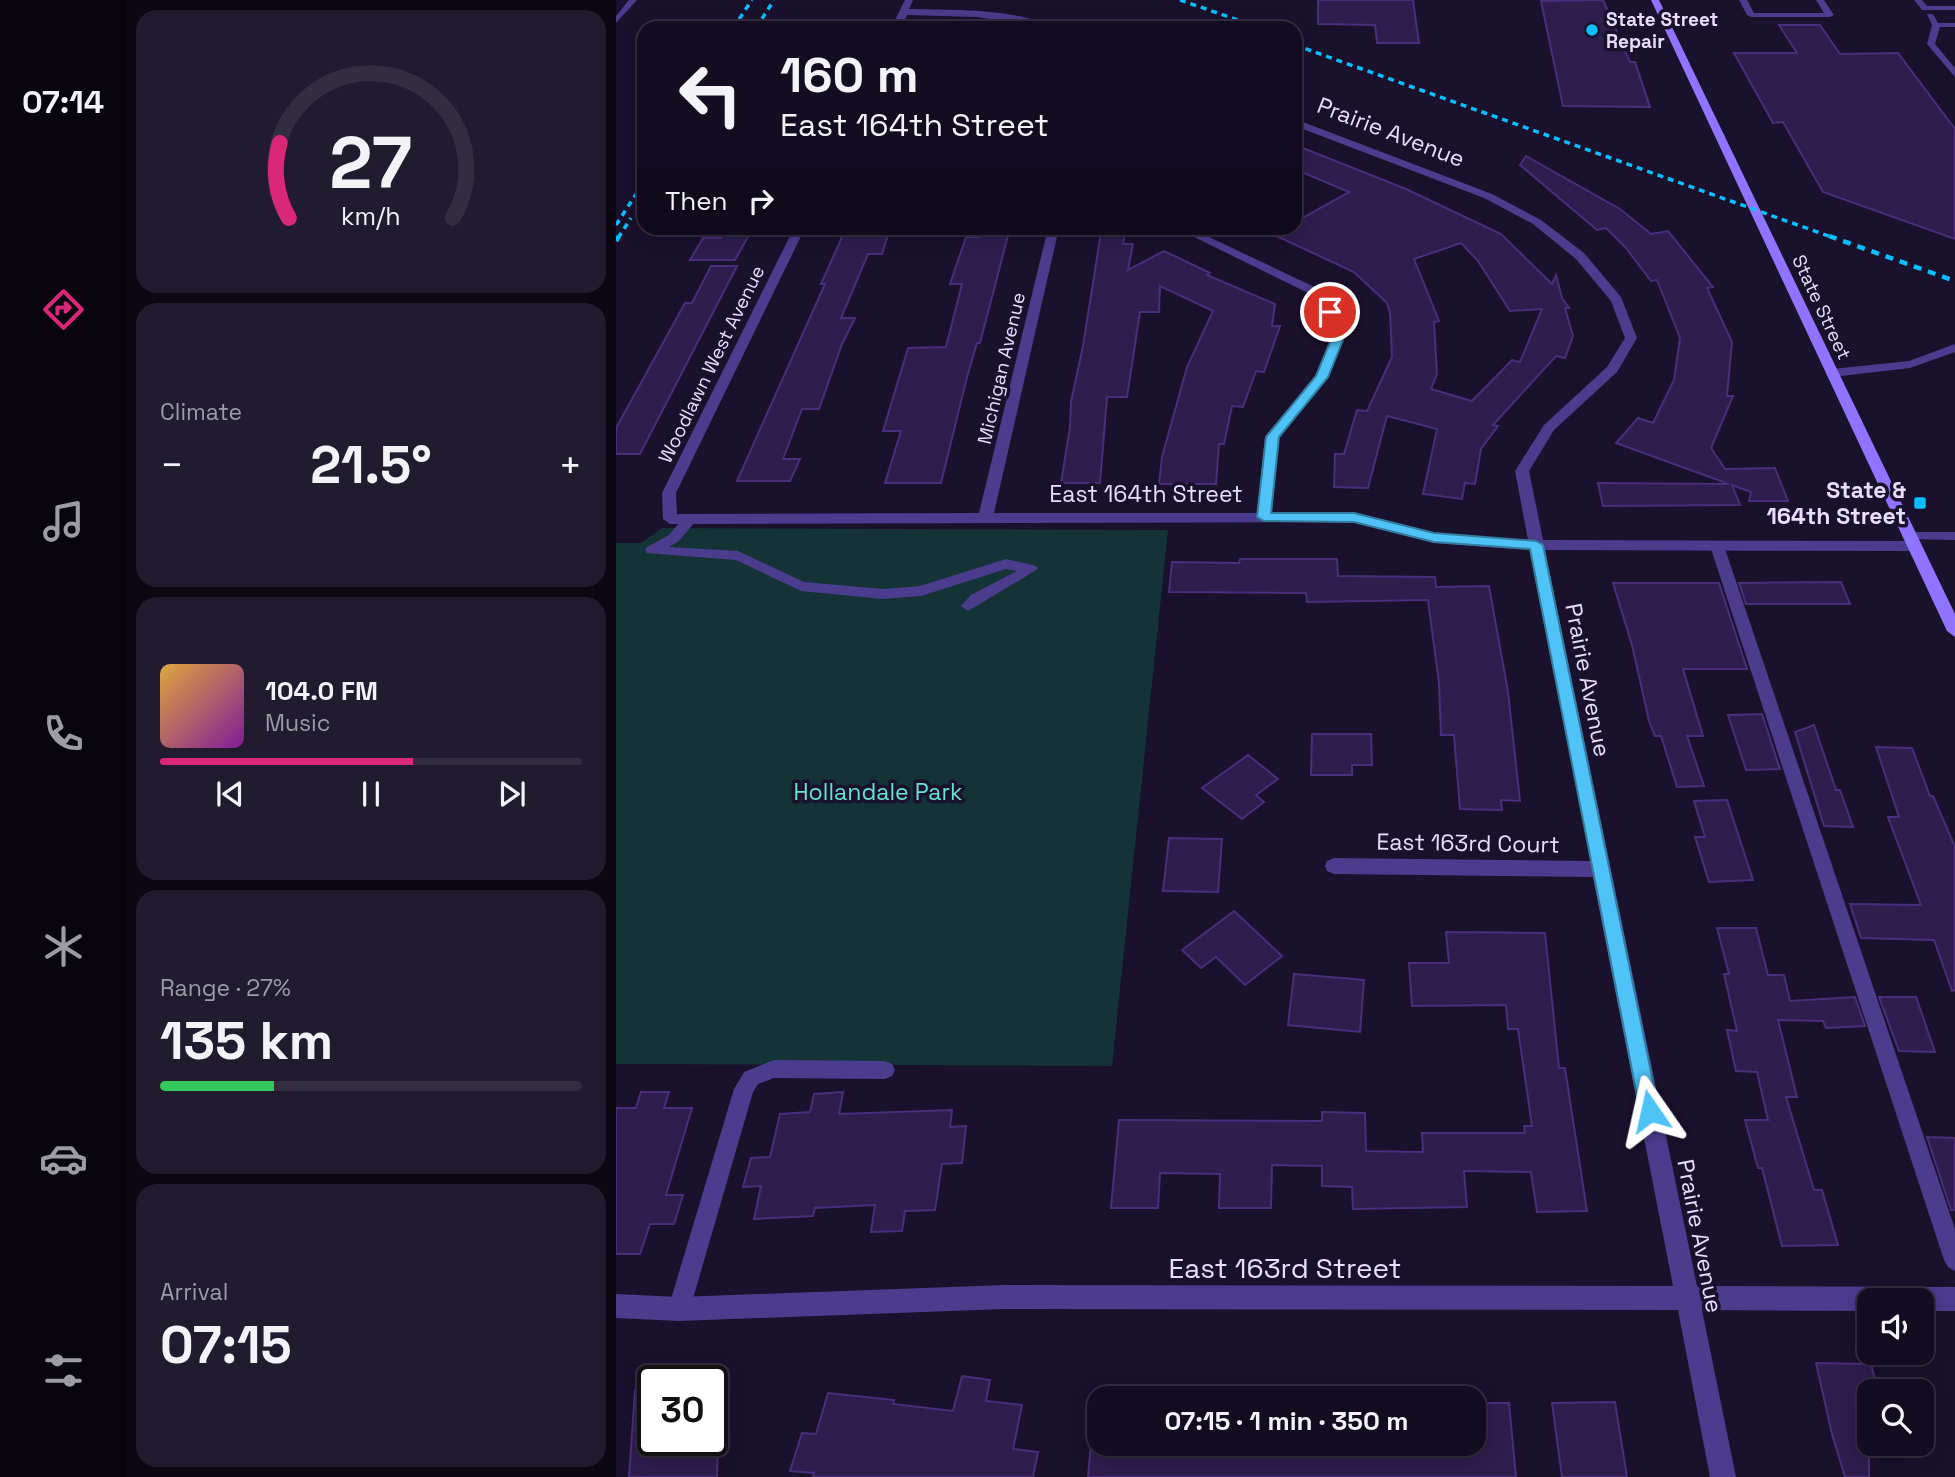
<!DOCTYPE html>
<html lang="en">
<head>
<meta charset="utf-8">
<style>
  body { margin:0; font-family:"Space Grotesk",sans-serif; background:#211b2f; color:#f1f3f6; height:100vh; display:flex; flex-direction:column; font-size:26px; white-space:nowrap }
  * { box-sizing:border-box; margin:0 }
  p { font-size:23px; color:#9d9ca5 }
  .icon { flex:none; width:38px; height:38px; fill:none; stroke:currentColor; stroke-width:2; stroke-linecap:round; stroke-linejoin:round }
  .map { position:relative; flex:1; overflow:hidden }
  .drawer { display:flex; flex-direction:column; gap:10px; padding:10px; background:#0b0713; width:490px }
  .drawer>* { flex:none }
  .hud { position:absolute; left:21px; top:21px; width:665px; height:214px; border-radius:21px; box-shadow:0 4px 18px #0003,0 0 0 2px #332d40; background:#140d22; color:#f1f3f6; overflow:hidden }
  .tools { position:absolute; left:1241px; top:1288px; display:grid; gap:14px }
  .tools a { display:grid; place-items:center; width:77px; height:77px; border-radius:14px; background:#140d22; box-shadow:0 4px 18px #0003,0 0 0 2px #332d40; font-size:35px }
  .speed { position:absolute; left:21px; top:1365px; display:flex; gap:14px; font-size:35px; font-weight:700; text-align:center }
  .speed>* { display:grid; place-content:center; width:91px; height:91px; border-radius:50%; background:#140d22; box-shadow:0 4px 18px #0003,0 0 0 2px #332d40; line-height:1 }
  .speed .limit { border:4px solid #111; border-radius:10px; background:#fff; color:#111 }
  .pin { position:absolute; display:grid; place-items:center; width:60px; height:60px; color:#fff; margin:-30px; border:4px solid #fff; border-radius:50%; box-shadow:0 2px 7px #0007 }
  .me { position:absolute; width:77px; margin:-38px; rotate:349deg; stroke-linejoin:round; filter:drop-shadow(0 0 5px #0008) }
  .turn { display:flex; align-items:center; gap:24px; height:147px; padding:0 28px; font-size:32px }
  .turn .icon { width:91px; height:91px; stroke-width:2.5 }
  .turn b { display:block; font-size:49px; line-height:60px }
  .then { display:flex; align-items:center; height:66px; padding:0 28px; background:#0003; gap:14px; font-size:26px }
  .big { font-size:52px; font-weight:700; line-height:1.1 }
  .drawer .card { flex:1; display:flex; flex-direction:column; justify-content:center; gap:10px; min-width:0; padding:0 24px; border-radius:21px; background:#211b2f }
  .drawer .dial { align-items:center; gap:0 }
  .dial svg { height:182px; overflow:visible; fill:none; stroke:#332d40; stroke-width:7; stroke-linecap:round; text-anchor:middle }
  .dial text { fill:#f1f3f6; stroke:none }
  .song { display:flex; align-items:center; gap:21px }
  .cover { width:84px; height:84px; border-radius:10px; background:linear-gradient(135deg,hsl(40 70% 55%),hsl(290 70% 35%)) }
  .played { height:7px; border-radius:4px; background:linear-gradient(90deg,#db2777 60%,#332d40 60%) }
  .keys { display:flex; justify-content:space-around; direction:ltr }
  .heat { display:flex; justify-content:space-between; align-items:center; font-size:38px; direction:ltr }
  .charge { height:10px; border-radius:5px; background:linear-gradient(90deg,#34c759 27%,#332d40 0) }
  .trip { position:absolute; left:471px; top:1386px; width:399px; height:70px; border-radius:21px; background:#140d22; box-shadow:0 4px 18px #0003,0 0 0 2px #332d40; font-weight:700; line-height:70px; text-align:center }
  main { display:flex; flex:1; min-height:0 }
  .menu { display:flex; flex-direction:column; width:126px; justify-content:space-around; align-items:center; background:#08050e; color:#9d9ca5 }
  .menu .icon { width:49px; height:49px }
  .menu .current { color:#db2777 }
  .menu b { font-size:32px; color:#f1f3f6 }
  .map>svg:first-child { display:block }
  .green { fill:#143337 }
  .building { fill:#2f1d4e; stroke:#4a2e7b; stroke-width:2; fill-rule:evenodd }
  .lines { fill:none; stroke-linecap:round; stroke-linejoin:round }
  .lane { fill:#4c3c8d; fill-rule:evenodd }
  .street { fill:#4c3c8d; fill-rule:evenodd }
  .secondary { fill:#8e74ff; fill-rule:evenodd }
  .rail-far1 { stroke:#09bfff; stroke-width:3.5; stroke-dasharray:6 5; stroke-linecap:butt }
  .rail { stroke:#09bfff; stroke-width:4.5; stroke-dasharray:8 7; stroke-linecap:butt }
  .route { fill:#4fc3f7; stroke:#337fa1; stroke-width:2 }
  .poi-dot { fill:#09bfff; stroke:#1a112d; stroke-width:2.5 }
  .labels { text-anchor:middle; stroke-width:7; stroke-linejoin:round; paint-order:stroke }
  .far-poi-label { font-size:19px; font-weight:bold; fill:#e6ddff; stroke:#1a112d; text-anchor:start }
  .far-street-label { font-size:19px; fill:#e6ddff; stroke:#1a112d }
  .street-label { font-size:23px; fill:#e6ddff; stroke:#1a112d }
  .poi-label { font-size:23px; font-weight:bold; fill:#e6ddff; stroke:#1a112d; text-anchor:end }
  .park-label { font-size:23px; fill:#65e3d8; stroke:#1a112d }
  .near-street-label { font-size:28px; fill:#e6ddff; stroke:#1a112d }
</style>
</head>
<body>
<main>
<nav class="menu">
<b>07:14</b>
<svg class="icon current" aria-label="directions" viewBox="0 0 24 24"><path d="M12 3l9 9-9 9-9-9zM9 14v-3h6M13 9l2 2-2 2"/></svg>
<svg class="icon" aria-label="music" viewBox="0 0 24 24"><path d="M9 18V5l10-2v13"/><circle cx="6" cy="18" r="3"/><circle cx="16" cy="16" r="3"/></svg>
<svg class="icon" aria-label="phone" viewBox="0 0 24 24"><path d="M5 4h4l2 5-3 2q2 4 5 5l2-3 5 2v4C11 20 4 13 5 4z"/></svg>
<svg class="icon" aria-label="climate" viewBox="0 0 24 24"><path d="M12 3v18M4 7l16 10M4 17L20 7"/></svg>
<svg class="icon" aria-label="car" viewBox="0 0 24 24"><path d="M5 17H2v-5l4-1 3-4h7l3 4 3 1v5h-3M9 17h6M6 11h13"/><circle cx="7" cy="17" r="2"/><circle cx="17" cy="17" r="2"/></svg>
<svg class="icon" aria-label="filters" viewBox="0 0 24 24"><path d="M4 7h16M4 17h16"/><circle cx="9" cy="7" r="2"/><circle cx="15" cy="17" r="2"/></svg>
</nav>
<section class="drawer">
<div class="card dial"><svg viewBox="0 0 100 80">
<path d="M14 69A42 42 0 1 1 86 69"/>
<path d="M14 69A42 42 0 0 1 10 36" stroke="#db2777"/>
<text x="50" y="56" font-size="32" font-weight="700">27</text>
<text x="50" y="72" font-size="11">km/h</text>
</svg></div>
<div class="card"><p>Climate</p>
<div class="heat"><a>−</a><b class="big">21.5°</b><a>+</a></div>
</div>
<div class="card">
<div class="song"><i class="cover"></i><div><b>104.0 FM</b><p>Music</p></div></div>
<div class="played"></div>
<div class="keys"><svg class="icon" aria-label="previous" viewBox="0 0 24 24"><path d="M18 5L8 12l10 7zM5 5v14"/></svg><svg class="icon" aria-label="pause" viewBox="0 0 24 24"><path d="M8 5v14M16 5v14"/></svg><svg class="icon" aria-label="next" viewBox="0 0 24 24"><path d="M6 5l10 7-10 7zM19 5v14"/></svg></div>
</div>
<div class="card"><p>Range · 27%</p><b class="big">135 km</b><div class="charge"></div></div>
<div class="card"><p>Arrival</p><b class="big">07:15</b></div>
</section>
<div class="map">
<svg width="1339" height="1477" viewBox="0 0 1339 1477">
  <rect width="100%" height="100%" fill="#1a112d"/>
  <polygon class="green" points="46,528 552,530 496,1066 0,1064 0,543 25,543"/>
  <g class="building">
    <polygon points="702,0 797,0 803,43 761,43 759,25 702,24"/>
    <polygon points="987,0 1014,62 1019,62 1034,107 947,106 925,1"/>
    <polygon points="1163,25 1204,25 1224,54 1282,53 1339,129 1339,239 1207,192 1167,122 1157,123 1118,53 1181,53"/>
    <path d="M 679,145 L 790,189 L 885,234 L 936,284 L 940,275 L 946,298 L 953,308 L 949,308 L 957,336 L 949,358 L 940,356 L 877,425 L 882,426 L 865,449 L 859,484 L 849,483 L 846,499 L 807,494 L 821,429 L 771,416 L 752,488 L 718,487 L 719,454 L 728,454 L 741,410 L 751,411 L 776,357 L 774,313 L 771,303 L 738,272 L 656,234 L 668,228 L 679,228 L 679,222 L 733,192 L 679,169 ZM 845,243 L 862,261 L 894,311 L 926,309 L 904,362 L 896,360 L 856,401 L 815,389 L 821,374 L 818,322 L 823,321 L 798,259 Z"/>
    <polygon points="910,156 1004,209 1035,234 1052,231 1097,287 1091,288 1116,342 1111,396 1117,396 1095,448 1109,469 1159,468 1172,501 1133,501 1135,492 1116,485 1124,505 987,506 982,483 1113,484 1000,443 1022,418 1037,423 1058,380 1064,338 1041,280 1035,281 1010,248 990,228 981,230 904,165"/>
    <polygon points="111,228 137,228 119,260 74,260 87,238 105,238"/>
    <polygon points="230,228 274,228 266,254 252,254 225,318 239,318 226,344 203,409 186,409 167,459 184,459 174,481 121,481 209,284 205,284"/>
    <polygon points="365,228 394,228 364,343 361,343 351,377 325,483 269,483 285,431 267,431 292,348 330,347 346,284 334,284 350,237 363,237"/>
    <polygon points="485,232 509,233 507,244 517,244 512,270 548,251 594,273 591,275 659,304 656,326 664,326 648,372 640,371 627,407 616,406 608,444 603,444 600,484 543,484 546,457 571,367 597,311 544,286 543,312 524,312 511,397 491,397 484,483 445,483 454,427 455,402 467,346"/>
    <polygon points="95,266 121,266 24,454 0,454 0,428 69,303 76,303"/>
    <polygon points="624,559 721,559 722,576 819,577 820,587 873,586 892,692 904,801 885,800 886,810 844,809 838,735 825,735 823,683 812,600 691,602 690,593 553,592 556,562 623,563"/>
    <polygon points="1225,582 1234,604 1130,604 1123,583"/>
    <polygon points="997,583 1103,583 1131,669 1067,669 1087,736 1071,736 1088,786 1061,787 1045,736 1039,736 1033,721 1016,645"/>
    <polygon points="1146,714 1164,769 1130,770 1112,715"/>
    <polygon points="1198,725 1220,790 1224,790 1237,827 1208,826 1179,732"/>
    <polygon points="696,734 755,734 756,765 736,765 736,775 695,775"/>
    <polygon points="1260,747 1296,748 1314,796 1317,796 1339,847 1339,990 1336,991 1318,940 1245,938 1234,904 1305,905 1272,817 1283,817"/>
    <polygon points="632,755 662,779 640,795 648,802 626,819 586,788"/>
    <polygon points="1111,800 1137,880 1093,882 1079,837 1089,837 1078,801"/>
    <polygon points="553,838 606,839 602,892 547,891"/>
    <polygon points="618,911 666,956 629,985 600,957 585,968 566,950"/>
    <polygon points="1101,928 1140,928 1152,975 1168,975 1174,1001 1239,997 1249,1026 1210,1028 1207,1021 1162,1020 1181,1097 1170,1097 1198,1190 1206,1190 1222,1245 1166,1246 1146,1168 1142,1168 1129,1120 1152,1120 1141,1072 1120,1071 1111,1030 1121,1031 1108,974 1113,974"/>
    <polygon points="830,932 929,933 943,1068 949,1068 971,1211 921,1212 915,1172 848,1171 851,1207 737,1209 736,1187 706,1186 706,1166 656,1165 655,1208 603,1208 604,1174 544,1173 542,1208 495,1208 503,1120 706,1121 706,1112 749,1113 750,1151 807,1152 806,1133 909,1133 908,1126 916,1126 902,1029 892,1029 890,1005 796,1006 793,963 833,963"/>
    <polygon points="678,974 748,980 744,1032 672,1025"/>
    <polygon points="1263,997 1300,997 1319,1052 1283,1051"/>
    <polygon points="25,1092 53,1092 48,1108 76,1108 50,1195 67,1195 58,1224 34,1224 24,1254 0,1254 0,1108 20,1108"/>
    <polygon points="227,1092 223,1114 336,1110 334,1127 350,1126 346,1163 326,1164 319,1210 289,1211 286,1231 255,1232 259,1205 199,1208 197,1216 138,1219 145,1186 127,1187 135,1158 154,1157 164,1114 194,1112 198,1094"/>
    <polygon points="1311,1137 1339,1138 1339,1210 1335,1210"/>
    <polygon points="1200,1363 1255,1364 1262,1391 1253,1391 1253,1477 1229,1477 1216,1434"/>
    <polygon points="346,1376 374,1380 370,1401 406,1405 397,1449 422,1452 417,1477 197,1477 198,1473 174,1471 186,1433 200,1434 212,1393 278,1400 277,1404 337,1411"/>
    <polygon points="19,1390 37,1390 37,1440 102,1440 101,1477 13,1477"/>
    <polygon points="999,1402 1011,1477 946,1477 936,1403"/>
    <polygon points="858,1403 893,1403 900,1477 472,1477 475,1444 522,1444 522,1451 591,1452 591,1444 647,1444 647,1450 707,1448 707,1444 858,1444"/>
  </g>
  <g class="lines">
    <g class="lane">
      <polygon points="13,0 21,0 0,23 0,16"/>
      <polygon points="1123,0 1131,0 1138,13 1208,13 1200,0 1208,0 1218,15 1214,17 1135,17 1131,15"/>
      <polygon points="1298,0 1306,0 1311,6 1339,6 1339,10 1306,10"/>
      <polygon points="1311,14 1317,14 1322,23 1339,23 1339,27 1324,27 1319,44 1339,68 1339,77 1311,44 1316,25"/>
      <polygon points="1339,344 1339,352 1294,368 1216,377 1210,373 1216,369 1293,361"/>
      <polygon points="74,515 79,516 81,519 79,522 63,541 53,547 122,551 188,582 267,589 304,586 390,559 420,566 422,569 352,611 345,606 355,595 401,571 390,569 305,596 267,599 185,591 120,560 31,553 29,550 31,547 53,535 69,516"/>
      <polygon points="1293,532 1339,532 1339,540 1288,539 1286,536 1288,533"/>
      <polygon points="1101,542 1108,546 1339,1229 1339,1271 1332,1267 1328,1260 1094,546"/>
      <polygon points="158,1060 269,1061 276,1064 279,1070 276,1076 269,1079 158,1078 142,1084 137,1092 74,1309 71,1317 63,1320 55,1317 52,1309 118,1089 128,1072"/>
    </g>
    <g class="street">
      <path d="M 289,0 L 297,0 L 293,9 C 331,10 405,8 436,28 L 360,17 L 291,15 L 285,28 L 275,28 Z"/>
      <polygon points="679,119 876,194 925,220 968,253 1005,297 1021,338 1001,372 938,430 913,471 927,540 1298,541 1306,546 1298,551 929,550 1081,1286 1339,1287 1339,1311 1306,1311 1306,1300 1253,1300 1253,1311 1086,1310 1120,1477 1094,1477 1062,1310 388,1309 63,1321 0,1318 0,1294 63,1297 388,1285 1057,1286 977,877 718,874 711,871 709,866 711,861 718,858 975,861 914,550 818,543 738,522 54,524 47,519 46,493 178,228 189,228 60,493 61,514 363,513 432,228 443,228 378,513 641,513 649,437 700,376 719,330 698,296 560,228 574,228 707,291 731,330 713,377 663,438 656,513 738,512 818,533 912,540 899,471 928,425 991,367 1009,338 995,301 960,259 917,224 868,198 679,126"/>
    </g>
    <polygon class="secondary" points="1035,0 1043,0 1339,614 1339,637 1331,631"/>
    <g class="rail-far1">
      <polyline points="564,0 645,28"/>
      <polyline points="117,28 136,0"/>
      <polyline points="140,28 158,0"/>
      <polyline points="679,45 1218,238"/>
      <polyline points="0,225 28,182"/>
      <polyline points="2,238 15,218"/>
    </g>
    <g class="rail">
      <polyline points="1213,236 1339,281"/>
      <polyline points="0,241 3,236"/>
    </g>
  </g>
  <polygon class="route" points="710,309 718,309 731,330 712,377 663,437 655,513 738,513 818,533 920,541 927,545 1043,1111 1041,1118 1034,1120 1027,1118 1024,1111 914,549 818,542 738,522 648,521 641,517 650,437 700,376 719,330 708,312"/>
  <g class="poi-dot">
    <circle cx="976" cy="30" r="7"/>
    <rect x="1297" y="496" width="14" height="14" rx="3.5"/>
  </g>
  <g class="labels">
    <g class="far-poi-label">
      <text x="990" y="26">State Street<tspan x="990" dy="22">Repair</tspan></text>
    </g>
    <g class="far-street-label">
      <text transform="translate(1206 307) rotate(65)" y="7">State Street</text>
      <text transform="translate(95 364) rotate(-64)" y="7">Woodlawn West Avenue</text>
      <text transform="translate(385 368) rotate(-77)" y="7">Michigan Avenue</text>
    </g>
    <g class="street-label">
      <text transform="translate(775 132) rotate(21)" y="8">Prairie Avenue</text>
      <text x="530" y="502">East 164th Street</text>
      <text transform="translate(972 680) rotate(79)" y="8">Prairie Avenue</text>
      <text transform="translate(852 843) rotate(1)" y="8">East 163rd Court</text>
      <text transform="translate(1084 1236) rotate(79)" y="8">Prairie Avenue</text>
    </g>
    <g class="poi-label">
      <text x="1290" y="498">State &amp;<tspan x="1290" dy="26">164th Street</tspan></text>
    </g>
    <g class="park-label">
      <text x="262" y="800">Hollandale Park</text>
    </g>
    <g class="near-street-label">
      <text x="669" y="1278">East 163rd Street</text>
    </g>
  </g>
</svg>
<div class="tools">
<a><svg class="icon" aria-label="sound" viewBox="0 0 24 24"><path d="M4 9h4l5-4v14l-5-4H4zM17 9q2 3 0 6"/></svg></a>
<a><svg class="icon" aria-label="search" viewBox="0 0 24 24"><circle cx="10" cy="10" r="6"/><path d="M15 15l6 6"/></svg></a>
</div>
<div class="speed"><div class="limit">30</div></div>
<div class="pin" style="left:714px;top:312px;background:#d93025"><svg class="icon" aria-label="arrive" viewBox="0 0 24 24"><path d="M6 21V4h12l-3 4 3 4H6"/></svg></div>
<svg class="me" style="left:1034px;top:1111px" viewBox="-20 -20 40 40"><path d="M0-17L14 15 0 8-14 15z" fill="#4fc3f7" stroke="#fff" stroke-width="4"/></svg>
<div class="trip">07:15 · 1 min · 350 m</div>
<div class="hud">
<div class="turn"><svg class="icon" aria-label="left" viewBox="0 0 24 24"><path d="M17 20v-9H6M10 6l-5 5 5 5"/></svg><div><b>160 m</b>East 164th Street</div></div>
<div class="then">Then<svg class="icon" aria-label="right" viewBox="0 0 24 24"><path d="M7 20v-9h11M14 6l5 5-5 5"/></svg></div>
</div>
</div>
</main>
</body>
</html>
